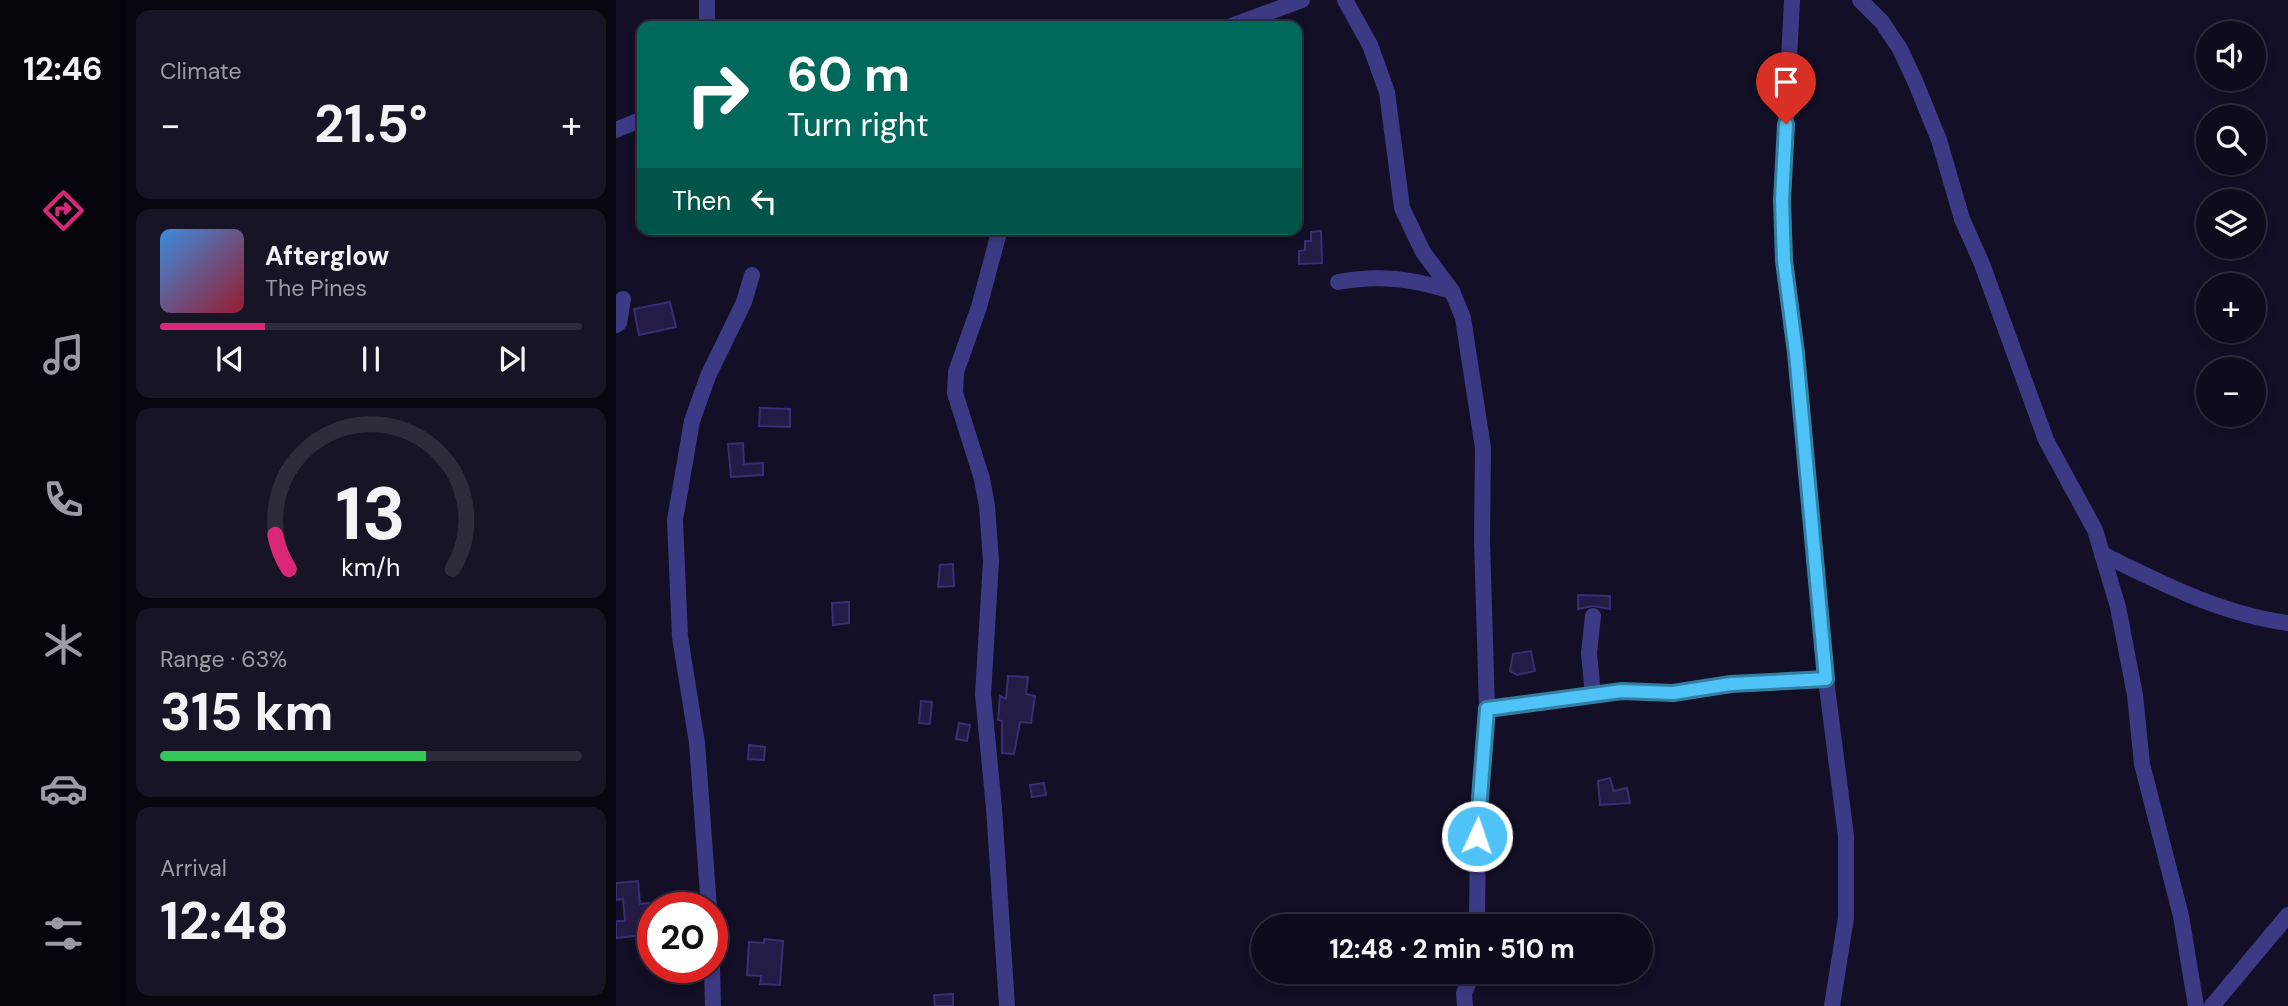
<!DOCTYPE html>
<html lang="en">
<head>
<meta charset="utf-8">
<style>
  body { margin:0; font-family:"DM Sans",sans-serif; background:#171425; color:#f1f3f6; height:100vh; display:flex; flex-direction:column; font-size:26px; white-space:nowrap }
  * { box-sizing:border-box; margin:0 }
  p { font-size:23px; color:#9b9ba3 }
  .icon { flex:none; width:38px; height:38px; fill:none; stroke:currentColor; stroke-width:2; stroke-linecap:round; stroke-linejoin:round }
  .map { position:relative; flex:1; overflow:hidden }
  .drawer { display:flex; flex-direction:column; gap:10px; padding:10px; background:#08060f; width:490px }
  .drawer>* { flex:none }
  .guide { position:absolute; left:21px; top:21px; width:665px; height:214px; border-radius:14px; box-shadow:0 4px 10px #0003,0 0 0 2px #2e2b3b; background:#00695c; color:#fff; overflow:hidden }
  .buttons { position:absolute; left:1580px; top:21px; display:grid; gap:14px }
  .buttons a { display:grid; place-items:center; width:70px; height:70px; border-radius:50%; background:#0e0b1c; box-shadow:0 4px 10px #0003,0 0 0 2px #2e2b3b; font-size:35px }
  .speed { position:absolute; left:21px; top:892px; display:flex; gap:14px; font-size:35px; font-weight:700; text-align:center }
  .speed>* { display:grid; place-content:center; width:91px; height:91px; border-radius:50%; background:#0e0b1c; box-shadow:0 4px 10px #0003,0 0 0 2px #2e2b3b; line-height:1 }
  .speed .limit { border:10px solid #d22; background:#fff; color:#111 }
  .pin { position:absolute; display:grid; place-items:center; width:60px; height:60px; color:#fff; margin:-72px -30px; border-radius:50% 50% 50% 0; rotate:-45deg; box-shadow:0 0 7px #0007 }
  .pin .icon { rotate:45deg }
  .me { position:absolute; width:77px; margin:-38px; rotate:3deg; stroke-linejoin:round; filter:drop-shadow(0 0 5px #0008) }
  .turn { display:flex; align-items:center; gap:24px; height:147px; padding:0 35px; font-size:32px }
  .turn .icon { width:91px; height:91px; stroke-width:2.5 }
  .turn b { display:block; font-size:49px; line-height:60px }
  .then { display:flex; align-items:center; height:66px; padding:0 35px; background:#0003; gap:14px; font-size:26px }
  .big { font-size:52px; font-weight:700; line-height:1.1 }
  .drawer .tile { flex:1; display:flex; flex-direction:column; justify-content:center; gap:10px; min-width:0; padding:0 24px; border-radius:14px; background:#171425 }
  .drawer .dial { align-items:center; gap:0 }
  .dial svg { height:182px; overflow:visible; fill:none; stroke:#2e2b3b; stroke-width:7; stroke-linecap:round; text-anchor:middle }
  .dial text { fill:#f1f3f6; stroke:none }
  .song { display:flex; align-items:center; gap:21px }
  .cover { width:84px; height:84px; border-radius:10px; background:linear-gradient(135deg,hsl(210 70% 55%),hsl(350 70% 35%)) }
  .played { height:7px; border-radius:4px; background:linear-gradient(90deg,#db2777 25%,#2e2b3b 25%) }
  .keys { display:flex; justify-content:space-around; direction:ltr }
  .heat { display:flex; justify-content:space-between; align-items:center; font-size:38px; direction:ltr }
  .charge { height:10px; border-radius:5px; background:linear-gradient(90deg,#34c759 63%,#2e2b3b 0) }
  .trip { position:absolute; left:635px; top:914px; width:402px; height:70px; border-radius:35px; background:#0e0b1c; box-shadow:0 4px 10px #0003,0 0 0 2px #2e2b3b; font-weight:700; line-height:70px; text-align:center }
  main { display:flex; flex:1; min-height:0 }
  .dock { display:flex; flex-direction:column; width:126px; justify-content:space-around; align-items:center; background:#06040b; color:#9b9ba3 }
  .dock .icon { width:49px; height:49px }
  .dock .on { color:#db2777 }
  .dock b { font-size:32px; color:#f1f3f6 }
  .map>svg:first-child { display:block }
  .building { fill:#241b47; stroke:#3b2d73; stroke-width:2 }
  .lines { fill:none; stroke-linecap:round; stroke-linejoin:round }
  .minor { stroke:#3d3a85; stroke-width:16 }
  .route-casing { stroke:#337fa1; stroke-width:18 }
  .route { stroke:#4fc3f7; stroke-width:12 }
</style>
</head>
<body>
<main>
<nav class="dock">
<b>12:46</b>
<svg class="icon on" aria-label="directions" viewBox="0 0 24 24"><path d="M12 3l9 9-9 9-9-9zM9 14v-3h6M13 9l2 2-2 2"/></svg>
<svg class="icon" aria-label="music" viewBox="0 0 24 24"><path d="M9 18V5l10-2v13"/><circle cx="6" cy="18" r="3"/><circle cx="16" cy="16" r="3"/></svg>
<svg class="icon" aria-label="phone" viewBox="0 0 24 24"><path d="M5 4h4l2 5-3 2q2 4 5 5l2-3 5 2v4C11 20 4 13 5 4z"/></svg>
<svg class="icon" aria-label="climate" viewBox="0 0 24 24"><path d="M12 3v18M4 7l16 10M4 17L20 7"/></svg>
<svg class="icon" aria-label="car" viewBox="0 0 24 24"><path d="M5 17H2v-5l4-1 3-4h7l3 4 3 1v5h-3M9 17h6M6 11h13"/><circle cx="7" cy="17" r="2"/><circle cx="17" cy="17" r="2"/></svg>
<svg class="icon" aria-label="filters" viewBox="0 0 24 24"><path d="M4 7h16M4 17h16"/><circle cx="9" cy="7" r="2"/><circle cx="15" cy="17" r="2"/></svg>
</nav>
<section class="drawer">
<div class="tile"><p>Climate</p>
<div class="heat"><a>−</a><b class="big">21.5°</b><a>+</a></div>
</div>
<div class="tile">
<div class="song"><i class="cover"></i><div><b>Afterglow</b><p>The Pines</p></div></div>
<div class="played"></div>
<div class="keys"><svg class="icon" aria-label="previous" viewBox="0 0 24 24"><path d="M18 5L8 12l10 7zM5 5v14"/></svg><svg class="icon" aria-label="pause" viewBox="0 0 24 24"><path d="M8 5v14M16 5v14"/></svg><svg class="icon" aria-label="next" viewBox="0 0 24 24"><path d="M6 5l10 7-10 7zM19 5v14"/></svg></div>
</div>
<div class="tile dial"><svg viewBox="0 0 100 80">
<path d="M14 69A42 42 0 1 1 86 69"/>
<path d="M14 69A42 42 0 0 1 8 54" stroke="#db2777"/>
<text x="50" y="56" font-size="32" font-weight="700">13</text>
<text x="50" y="72" font-size="11">km/h</text>
</svg></div>
<div class="tile"><p>Range · 63%</p><b class="big">315 km</b><div class="charge"></div></div>
<div class="tile"><p>Arrival</p><b class="big">12:48</b></div>
</section>
<div class="map">
<svg width="1672" height="1006" viewBox="0 0 1672 1006">
  <rect width="100%" height="100%" fill="#130f26"/>
  <g class="building">
    <polygon points="705,231 706,263 683,264 683,251 689,250 689,241 695,241 695,232"/>
    <polygon points="54,302 60,327 23,335 18,309"/>
    <polygon points="144,408 174,409 174,427 143,426"/>
    <polygon points="127,443 128,464 147,463 147,475 115,477 112,444"/>
    <polygon points="337,564 338,586 322,587 324,565"/>
    <polygon points="962,595 994,596 994,609 977,606 962,609"/>
    <polygon points="233,602 233,623 217,625 216,603"/>
    <polygon points="915,651 919,671 901,675 894,671 897,654"/>
    <polygon points="392,676 412,677 410,694 419,696 415,723 404,722 398,754 386,753 386,721 382,720 384,696 390,699"/>
    <polygon points="305,701 316,702 314,724 303,723"/>
    <polygon points="343,723 354,725 351,741 340,739"/>
    <polygon points="133,745 149,747 148,760 132,759"/>
    <polygon points="994,778 998,791 1011,788 1014,803 984,805 982,781"/>
    <polygon points="428,783 430,795 416,797 414,785"/>
    <polygon points="22,881 24,904 33,903 36,927 27,929 27,935 0,938 0,921 9,921 7,899 0,900 0,883"/>
    <polygon points="148,939 167,941 164,985 144,984 145,976 131,975 133,942 148,943"/>
    <polygon points="337,994 337,1006 319,1006 318,995"/>
  </g>
  <g class="lines">
    <g class="minor">
      <polyline points="729,0 754,45 771,92 786,208 807,252 836,291 847,318 867,448 866,540 871,709 862,814 861,926"/>
      <polyline points="1176,0 1166,200 1169,261 1180,353 1210,679 1230,836 1230,918 1216,1006"/>
      <polyline points="1244,0 1266,22 1284,49 1299,81 1323,140 1346,219 1366,264 1430,440 1479,530 1502,607 1519,695 1526,764 1565,916 1580,1006"/>
      <polyline points="91,26 91,0"/>
      <polyline points="615,26 686,0"/>
      <polyline points="0,130 26,119"/>
      <polyline points="384,229 363,307 340,372 339,393 366,479 371,506 375,561 367,694 378,808 391,1006"/>
      <path d="M 722,282 C 764,274 796,279 836,291"/>
      <polyline points="0,325 3,323 7,299"/>
      <path d="M 1486,554 C 1545,583 1605,614 1672,623"/>
      <polyline points="977,616 973,653 977,695"/>
      <polyline points="871,709 1006,691 1057,693 1115,684 1210,679"/>
      <polyline points="93,908 81,743 64,637 59,520 76,421 92,376 128,302 136,275"/>
      <polyline points="96,968 97,1006"/>
      <polyline points="849,1006 848,993 858,971"/>
      <polyline points="1596,1006 1672,915"/>
    </g>
  </g>
  <g class="lines">
    <defs>
      <polyline id="route" points="861,836 871,709 1006,691 1057,693 1115,684 1210,679 1180,353 1168,261 1166,200 1170,124"/>
    </defs>
    <use href="#route" class="route-casing"/>
    <use href="#route" class="route"/>
  </g>
</svg>
<div class="buttons">
<a><svg class="icon" aria-label="sound" viewBox="0 0 24 24"><path d="M4 9h4l5-4v14l-5-4H4zM17 9q2 3 0 6"/></svg></a>
<a><svg class="icon" aria-label="search" viewBox="0 0 24 24"><circle cx="10" cy="10" r="6"/><path d="M15 15l6 6"/></svg></a>
<a><svg class="icon" aria-label="layers" viewBox="0 0 24 24"><path d="M12 4l9 5-9 5-9-5zM3 14l9 5 9-5"/></svg></a>
<a>+</a>
<a>−</a>
</div>
<div class="speed"><div class="limit">20</div></div>
<div class="pin" style="left:1170px;top:124px;background:#d93025"><svg class="icon" aria-label="arrive" viewBox="0 0 24 24"><path d="M6 21V4h12l-3 4 3 4H6"/></svg></div>
<svg class="me" style="left:861px;top:836px" viewBox="-20 -20 40 40"><circle r="17" fill="#4fc3f7" stroke="#fff" stroke-width="3"/><path d="M0-11L8 9 0 5-8 9z" fill="#fff"/></svg>
<div class="trip">12:48 · 2 min · 510 m</div>
<div class="guide">
<div class="turn"><svg class="icon" aria-label="right" viewBox="0 0 24 24"><path d="M7 20v-9h11M14 6l5 5-5 5"/></svg><div><b>60 m</b>Turn right</div></div>
<div class="then">Then<svg class="icon" aria-label="left" viewBox="0 0 24 24"><path d="M17 20v-9H6M10 6l-5 5 5 5"/></svg></div>
</div>
</div>
</main>
</body>
</html>
